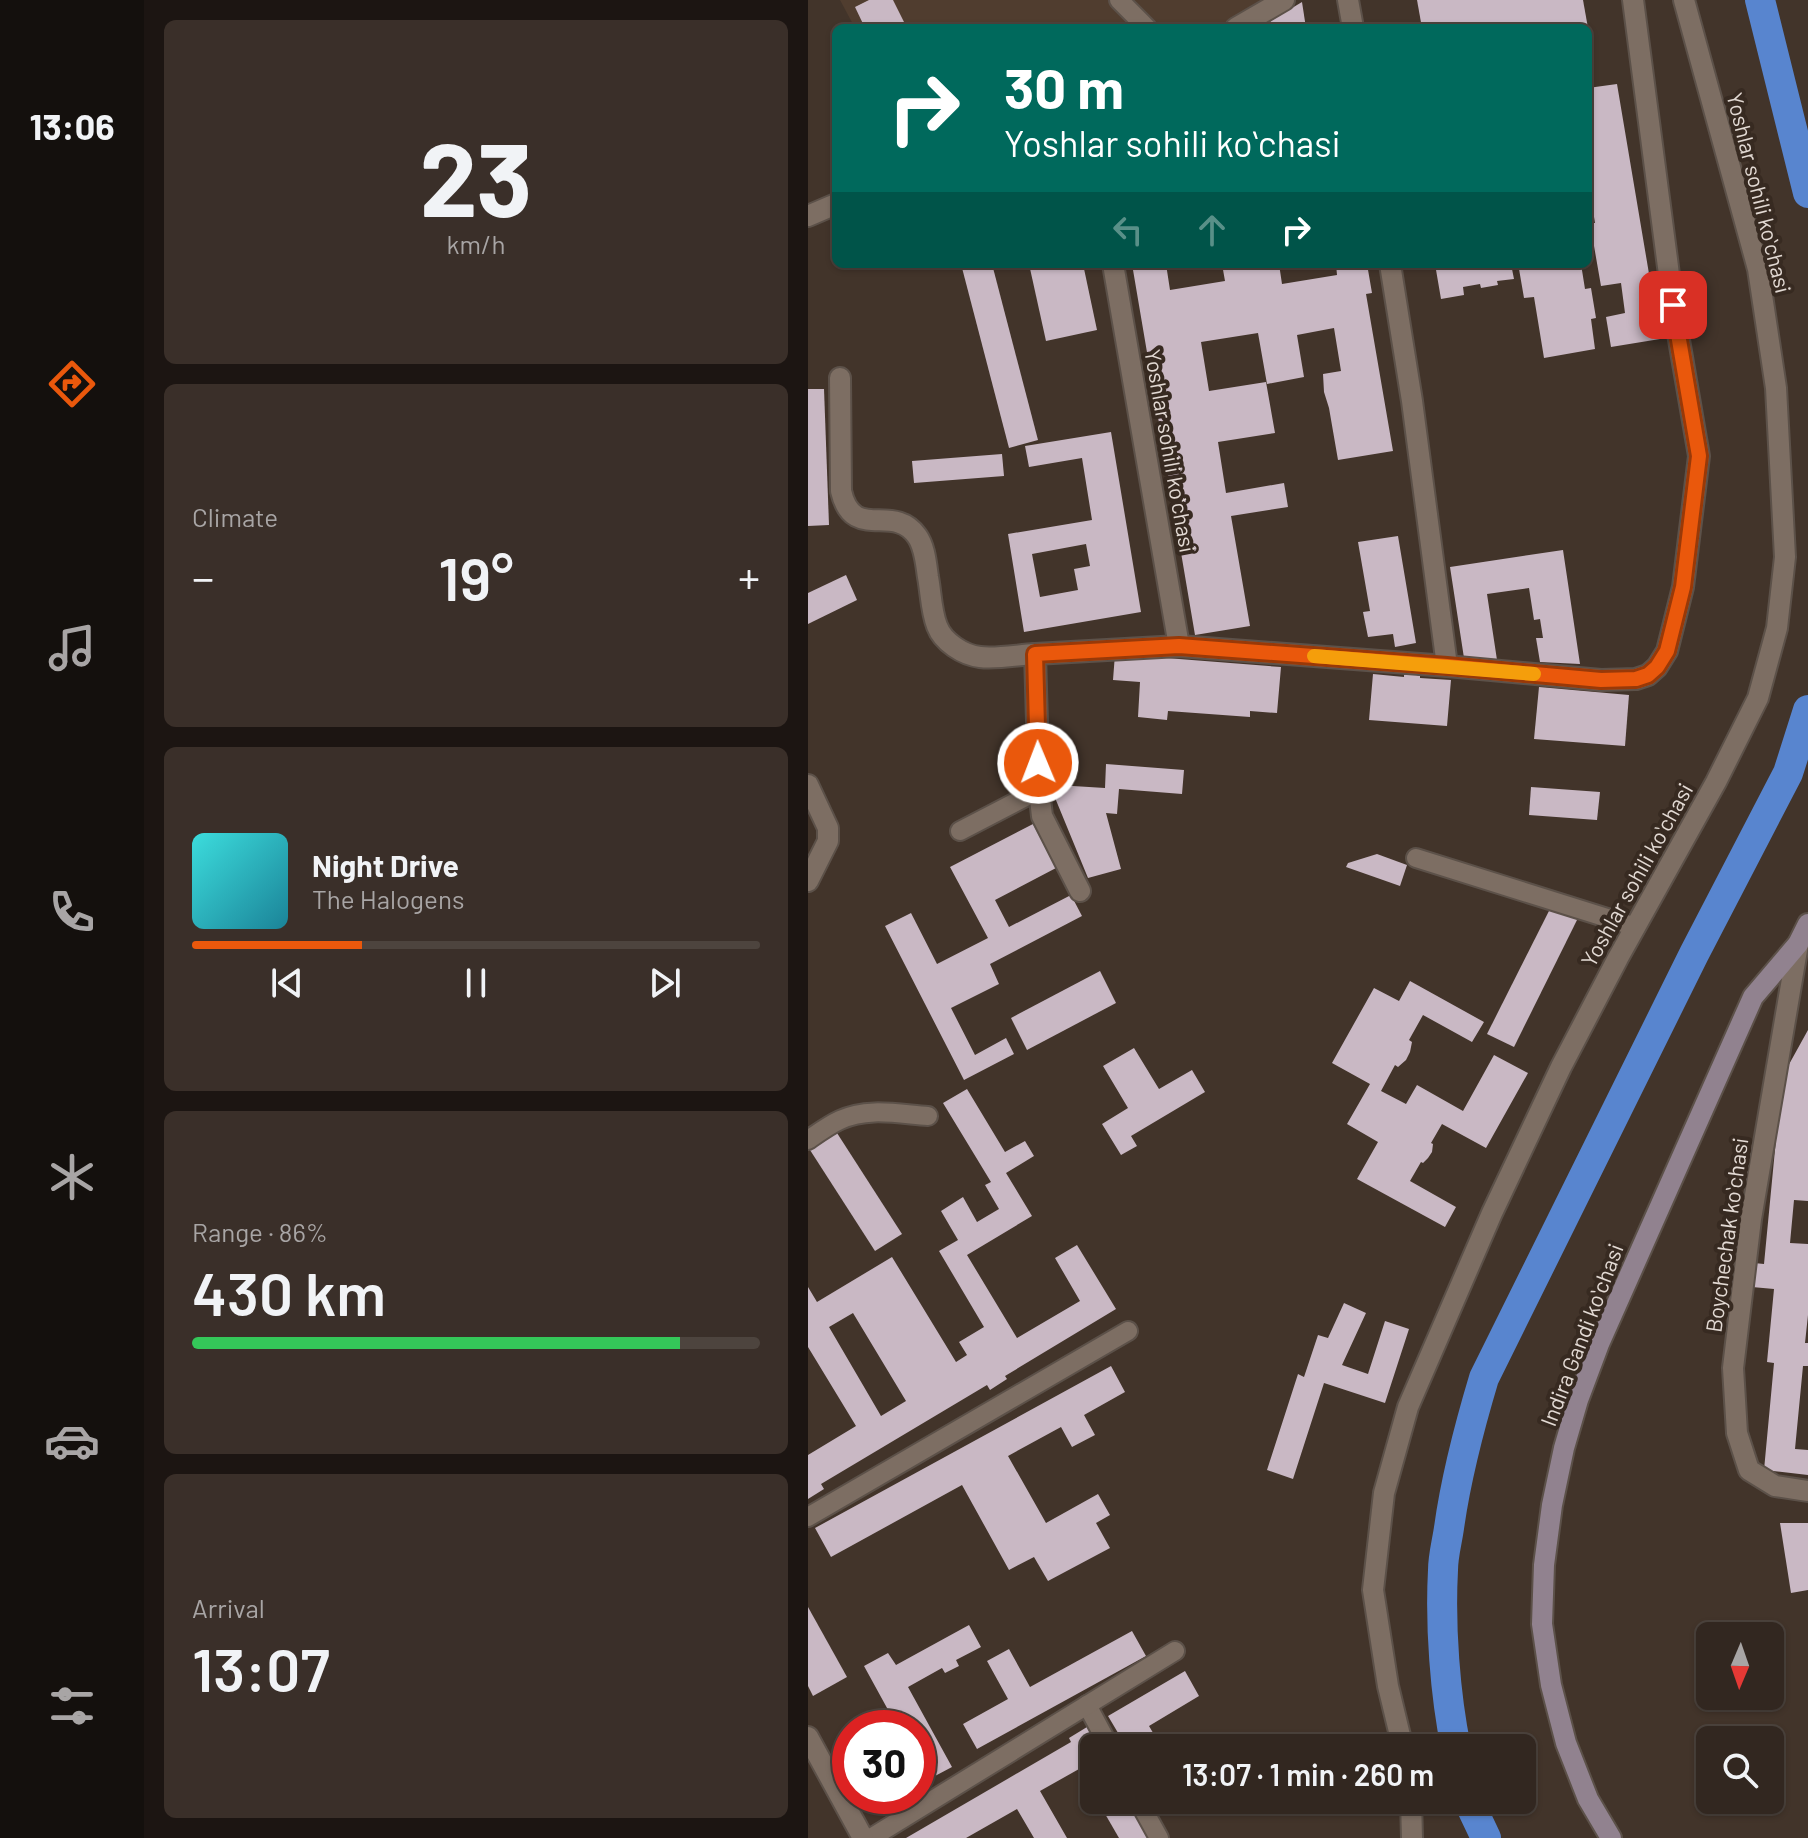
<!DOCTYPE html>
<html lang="en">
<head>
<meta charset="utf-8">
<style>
  body { margin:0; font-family:Barlow,sans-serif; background:#3a2f29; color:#f1f3f6; height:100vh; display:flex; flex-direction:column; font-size:30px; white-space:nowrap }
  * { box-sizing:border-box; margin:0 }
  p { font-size:26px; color:#a8a5a5 }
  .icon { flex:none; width:44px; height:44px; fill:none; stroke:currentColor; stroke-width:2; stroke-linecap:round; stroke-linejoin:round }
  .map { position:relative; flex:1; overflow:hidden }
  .panel { display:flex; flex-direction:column; gap:20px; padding:20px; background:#1c1512; width:664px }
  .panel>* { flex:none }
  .guide { position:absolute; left:24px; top:24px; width:760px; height:244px; border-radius:12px; box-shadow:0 2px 6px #0004,0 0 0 2px #4d443e; background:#00695c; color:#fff; overflow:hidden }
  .needle { width:52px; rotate:182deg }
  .fabs { position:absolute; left:888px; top:1622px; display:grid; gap:16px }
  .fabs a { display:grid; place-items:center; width:88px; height:88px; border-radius:12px; background:#322720; box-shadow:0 2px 6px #0004,0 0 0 2px #4d443e; font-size:40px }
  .speed { position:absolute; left:24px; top:1710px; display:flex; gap:16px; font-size:40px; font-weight:700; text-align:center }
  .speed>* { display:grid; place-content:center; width:104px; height:104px; border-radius:50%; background:#322720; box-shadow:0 2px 6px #0004,0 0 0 2px #4d443e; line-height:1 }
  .speed .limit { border:12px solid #d22; background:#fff; color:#111 }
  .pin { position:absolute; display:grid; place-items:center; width:68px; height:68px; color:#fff; margin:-34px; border-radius:16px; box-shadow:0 4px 12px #0006 }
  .me { position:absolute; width:88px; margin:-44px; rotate:359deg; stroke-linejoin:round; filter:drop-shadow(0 0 6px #0008) }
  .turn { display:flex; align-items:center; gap:28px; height:168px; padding:0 40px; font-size:36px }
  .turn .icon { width:104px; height:104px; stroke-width:2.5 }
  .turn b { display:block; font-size:56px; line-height:68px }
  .lanes { display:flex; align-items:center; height:76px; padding:0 40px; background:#0003; justify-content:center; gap:40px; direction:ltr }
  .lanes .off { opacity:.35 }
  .big { font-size:60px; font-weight:600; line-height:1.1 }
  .panel .tile { flex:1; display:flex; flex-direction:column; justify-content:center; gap:12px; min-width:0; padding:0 28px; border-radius:12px; background:#3a2f29 }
  .panel .dial { align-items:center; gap:0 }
  .dial b { font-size:104px; line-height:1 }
  .song { display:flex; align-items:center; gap:24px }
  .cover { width:96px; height:96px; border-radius:12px; background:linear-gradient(135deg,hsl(180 70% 55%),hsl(190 70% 35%)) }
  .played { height:8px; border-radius:4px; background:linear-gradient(90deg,#ea580c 30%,#4d443e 30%) }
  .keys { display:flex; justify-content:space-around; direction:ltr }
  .heat { display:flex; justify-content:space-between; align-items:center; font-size:44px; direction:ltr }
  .charge { height:12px; border-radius:6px; background:linear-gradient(90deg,#34c759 86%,#4d443e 0) }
  .trip { position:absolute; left:272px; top:1734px; width:456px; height:80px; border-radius:12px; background:#322720; box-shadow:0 2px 6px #0004,0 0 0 2px #4d443e; font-weight:600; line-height:80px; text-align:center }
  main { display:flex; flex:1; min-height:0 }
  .tabs { display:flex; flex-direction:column; width:144px; justify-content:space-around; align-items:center; background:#14100d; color:#a8a5a5 }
  .tabs .icon { width:56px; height:56px }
  .tabs .selected { color:#ea580c }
  .tabs b { font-size:36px; color:#f1f3f6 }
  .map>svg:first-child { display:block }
  .built { fill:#503d2f }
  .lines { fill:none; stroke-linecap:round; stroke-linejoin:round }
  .canal { stroke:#5885cf; stroke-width:30 }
  .building { fill:#c9b8c4; fill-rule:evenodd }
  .lane-casing { stroke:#5c5149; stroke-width:22 }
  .street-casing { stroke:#5c5149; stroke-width:24 }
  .secondary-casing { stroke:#5c5149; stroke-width:24 }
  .lane { stroke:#7d6e63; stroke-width:18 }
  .street { stroke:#7d6e63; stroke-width:20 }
  .secondary { stroke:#91828f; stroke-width:20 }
  .route-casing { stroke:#983908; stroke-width:20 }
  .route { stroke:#ea580c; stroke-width:14 }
  .slow { stroke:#f59e0b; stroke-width:14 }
  .labels { text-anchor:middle; stroke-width:8; stroke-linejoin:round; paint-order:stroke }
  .street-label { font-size:22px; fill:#e3dad4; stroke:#372a21 }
</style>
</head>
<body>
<main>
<nav class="tabs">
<b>13:06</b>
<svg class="icon selected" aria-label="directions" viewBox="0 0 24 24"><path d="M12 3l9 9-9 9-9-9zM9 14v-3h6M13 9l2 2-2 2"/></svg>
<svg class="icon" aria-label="music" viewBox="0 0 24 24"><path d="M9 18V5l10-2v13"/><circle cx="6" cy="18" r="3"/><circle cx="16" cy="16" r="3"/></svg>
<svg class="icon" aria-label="phone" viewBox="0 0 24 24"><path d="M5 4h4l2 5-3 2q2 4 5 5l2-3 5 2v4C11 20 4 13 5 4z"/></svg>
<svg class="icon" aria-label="climate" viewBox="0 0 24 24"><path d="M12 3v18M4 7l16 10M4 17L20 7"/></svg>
<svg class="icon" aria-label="car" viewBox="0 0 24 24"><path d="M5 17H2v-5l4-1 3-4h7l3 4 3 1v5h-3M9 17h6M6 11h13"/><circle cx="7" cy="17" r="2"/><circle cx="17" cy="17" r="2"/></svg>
<svg class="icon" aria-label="filters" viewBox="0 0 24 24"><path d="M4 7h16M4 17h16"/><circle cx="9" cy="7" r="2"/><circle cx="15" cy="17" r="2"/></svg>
</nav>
<section class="panel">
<div class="tile dial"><b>23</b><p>km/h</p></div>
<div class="tile"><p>Climate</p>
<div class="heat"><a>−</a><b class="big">19°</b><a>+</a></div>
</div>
<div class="tile">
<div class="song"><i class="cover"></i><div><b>Night Drive</b><p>The Halogens</p></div></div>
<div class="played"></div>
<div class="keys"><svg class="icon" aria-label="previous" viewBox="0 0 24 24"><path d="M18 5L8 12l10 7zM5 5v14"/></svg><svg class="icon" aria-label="pause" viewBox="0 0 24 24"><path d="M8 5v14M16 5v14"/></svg><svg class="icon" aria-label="next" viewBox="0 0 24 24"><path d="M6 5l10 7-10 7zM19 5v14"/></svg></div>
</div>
<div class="tile"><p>Range · 86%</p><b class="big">430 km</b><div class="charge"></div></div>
<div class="tile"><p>Arrival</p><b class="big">13:07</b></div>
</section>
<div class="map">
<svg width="1000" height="1838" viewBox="0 0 1000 1838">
  <rect width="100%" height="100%" fill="#42342a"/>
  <polygon class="built" points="32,0 461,0 412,28 47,28"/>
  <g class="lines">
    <g class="canal">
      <polyline points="952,0 1000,193"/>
      <path d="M 648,1748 C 637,1694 632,1626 635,1570 C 635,1556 639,1542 641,1528 C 648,1477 661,1428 676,1378 L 886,954 L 980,773 L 1000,710"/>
      <polyline points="660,1800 678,1838"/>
    </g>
  </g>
  <g class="building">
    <polygon points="61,0 85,0 99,28 57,28 47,7"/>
    <polygon points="609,0 775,0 780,28 614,28"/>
    <polygon points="494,2 498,28 451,28"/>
    <polygon points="809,84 852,339 803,347 798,317 817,313 813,283 793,286 782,223 787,223 780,180 780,88"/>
    <polygon points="153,264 184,264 230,440 201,448"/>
    <polygon points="221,264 275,264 289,330 238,341"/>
    <polygon points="324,264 358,264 362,290 417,281 414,264 471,264 474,284 529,275 528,264 559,264 564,293 558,294 585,451 530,460 521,408 516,392 515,374 533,371 526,328 489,335 496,377 459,384 450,333 393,342 401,391 458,382 467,433 410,442 418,493 476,483 480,507 423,516 442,626 387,635"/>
    <polygon points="627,264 703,264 706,279 689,281 690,285 673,288 672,284 655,287 656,295 633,299"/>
    <polygon points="740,264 773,264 777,289 783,288 788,318 783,319 787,349 736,358 726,297 716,298 711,269"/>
    <polygon points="0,389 16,389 21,525 0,526"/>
    <path d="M 303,432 L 333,612 L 216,632 L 200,534 L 284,520 L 274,458 L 221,467 L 217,446 ZM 278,544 L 282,566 L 266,569 L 270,590 L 232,597 L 224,554 Z"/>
    <polygon points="194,454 196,476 106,483 104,461"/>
    <polygon points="590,536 608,643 587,647 585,634 560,637 555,612 562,611 550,542"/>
    <polygon points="755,550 772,664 732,662 728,638 735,638 732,619 726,620 721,588 679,594 689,660 656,658 642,567"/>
    <polygon points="38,575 49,600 0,624 0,593"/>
    <polygon points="307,654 473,667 469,713 442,711 442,717 360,711 359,720 330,717 332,682 305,680"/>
    <polygon points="601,673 612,676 612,678 643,680 639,726 561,720 565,674 596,677 596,675"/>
    <polygon points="731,687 821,695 817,746 726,739"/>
    <polygon points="298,764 376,770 374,794 311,789 309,814 298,813 313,869 280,878 243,788 249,785 297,788"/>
    <polygon points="723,787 792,792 789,820 721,815"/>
    <polygon points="225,824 248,868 187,900 201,927 263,895 274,916 182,964 191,984 143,1008 167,1055 198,1038 206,1054 156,1080 77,926 103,913 129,964 180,938 142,867"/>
    <polygon points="569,854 599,865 592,886 538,867 540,863"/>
    <polygon points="744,905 770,918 706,1047 679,1034"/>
    <polygon points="292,971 308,1003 219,1050 203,1018"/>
    <polygon points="602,981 676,1022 664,1042 615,1015 601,1040 604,1042 602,1052 598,1060 590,1067 587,1065 573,1091 598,1104 609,1085 655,1111 686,1055 720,1073 678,1148 634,1124 623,1143 625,1144 624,1152 620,1158 615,1163 613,1162 602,1181 648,1207 637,1227 549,1179 570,1142 539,1124 562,1084 524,1063 566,988 591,1001"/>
    <polygon points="1000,1030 1000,1201 986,1200 982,1243 1000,1244 1000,1315 997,1343 1000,1343 1000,1366 995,1366 987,1449 1000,1450 1000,1475 956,1470 966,1363 959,1362 966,1289 944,1287 946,1263 956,1264 974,1077"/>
    <polygon points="326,1048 351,1089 384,1070 397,1092 323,1136 329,1146 313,1155 294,1124 320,1108 295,1066"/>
    <path d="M 159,1089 L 197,1152 L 217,1141 L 226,1156 L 198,1173 L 224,1216 L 159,1255 L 209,1338 L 272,1301 L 247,1258 L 269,1245 L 308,1309 L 197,1376 L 199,1379 L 182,1390 L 179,1385 L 13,1484 L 16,1489 L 0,1499 L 0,1455 L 48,1426 L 0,1347 L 0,1287 L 9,1302 L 84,1257 L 148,1362 L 159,1355 L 151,1342 L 176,1327 L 131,1251 L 150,1240 L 133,1211 L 155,1197 L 169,1222 L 191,1209 L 177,1185 L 183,1182 L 135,1103 ZM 45,1313 L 98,1401 L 73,1416 L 21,1327 Z"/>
    <polygon points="29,1133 94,1234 67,1251 2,1150"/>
    <polygon points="536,1303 558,1313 534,1365 560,1374 577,1321 601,1329 577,1403 516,1383 485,1479 459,1470 490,1374 496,1377 510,1335 520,1338"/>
    <polygon points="303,1366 317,1392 276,1415 287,1435 264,1447 253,1427 200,1456 238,1523 290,1494 302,1515 288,1523 302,1548 240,1581 226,1557 201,1570 154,1485 23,1557 7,1528"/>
    <polygon points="972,1523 1000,1523 1000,1590 983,1593"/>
    <polygon points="0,1607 39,1677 5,1696 0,1686"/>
    <polygon points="161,1625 173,1647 148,1660 151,1666 137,1673 134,1668 100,1687 144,1767 110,1785 110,1728 90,1728 56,1666 80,1653 88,1665"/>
    <polygon points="324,1631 338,1656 169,1749 155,1724 200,1699 179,1661 201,1649 222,1687"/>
    <polygon points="377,1671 391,1696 341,1726 354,1748 319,1748 300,1716"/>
    <polygon points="279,1727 291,1748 286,1748 286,1795 271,1769 232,1791 259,1838 226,1838 209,1809 158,1838 98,1838 263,1742 261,1738"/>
    <polygon points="61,1796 91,1796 68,1808"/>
    <polygon points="289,1800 322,1800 344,1838 311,1838"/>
  </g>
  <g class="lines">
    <defs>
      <g id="lane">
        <polyline points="311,0 339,28"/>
        <polyline points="152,831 231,790"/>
        <polyline points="608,858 828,927"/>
        <path d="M 0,1140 C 10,1133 21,1125 32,1120 C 59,1107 91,1114 120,1116"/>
        <polyline points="0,1517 320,1331"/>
        <polyline points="279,1705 302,1748"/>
        <polyline points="330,1800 351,1838"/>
        <polyline points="63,1838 367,1651"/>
      </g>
      <g id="street">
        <polyline points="540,0 545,28"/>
        <polyline points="428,28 476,0"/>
        <polyline points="0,216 28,204"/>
        <polyline points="305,264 371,646"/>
        <polyline points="582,264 604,401 639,666"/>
        <path d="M 32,378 L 33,491 C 45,543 85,502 109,536 C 117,547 118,564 120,577 C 123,593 123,611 129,626 C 135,642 155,655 172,657 C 189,659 209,655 227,654"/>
        <polyline points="0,785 20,828 20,841 0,881"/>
        <polyline points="272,891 234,816 231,790 227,654 371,646 639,666 793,680 828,679 840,675 849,667 859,651 875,587 891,456 865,305 825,0"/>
        <polyline points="990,944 943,1219 925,1368 929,1433 941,1470 967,1486 1000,1491"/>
        <polyline points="0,1737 55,1838"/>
        <polyline points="595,1748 580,1686 565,1590 576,1493 600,1407 684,1213 753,1067 810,958 908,782 950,698 969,628 977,557 968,388 950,269 876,0"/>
        <polyline points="603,1800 604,1838"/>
      </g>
      <polyline id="secondary" points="803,1838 780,1799 758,1743 743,1685 734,1624 736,1565 744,1505 756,1448 770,1400 791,1344 945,997 990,944 1000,924"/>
    </defs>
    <use href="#lane" class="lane-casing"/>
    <use href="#street" class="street-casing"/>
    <use href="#secondary" class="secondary-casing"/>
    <use href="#lane" class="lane"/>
    <use href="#street" class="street"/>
    <use href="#secondary" class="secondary"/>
  </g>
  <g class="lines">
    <defs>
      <polyline id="route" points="230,763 227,654 371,646 639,666 793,680 828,679 840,675 849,667 859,651 875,587 891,456 865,305"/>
    </defs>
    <use href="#route" class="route-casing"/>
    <use href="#route" class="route"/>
    <polyline class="slow" points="506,656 726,674"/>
  </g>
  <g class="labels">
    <g class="street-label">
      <text transform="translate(951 193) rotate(76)" y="8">Yoshlar sohili koʻchasi</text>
      <text transform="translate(362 451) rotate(80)" y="8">Yoshlar sohili koʻchasi</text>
      <text transform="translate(829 875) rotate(-61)" y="8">Yoshlar sohili koʻchasi</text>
      <text transform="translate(919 1235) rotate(-82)" y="8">Boychechak koʻchasi</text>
      <text transform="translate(774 1335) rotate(-69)" y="8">Indira Gandi koʻchasi</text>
    </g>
  </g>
</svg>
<div class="fabs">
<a><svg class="needle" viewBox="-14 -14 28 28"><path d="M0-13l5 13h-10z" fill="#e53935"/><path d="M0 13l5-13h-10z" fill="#a8a5a5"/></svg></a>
<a><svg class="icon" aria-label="search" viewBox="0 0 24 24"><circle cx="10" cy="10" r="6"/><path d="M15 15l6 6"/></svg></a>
</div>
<div class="speed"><div class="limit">30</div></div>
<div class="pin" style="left:865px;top:305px;background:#d93025"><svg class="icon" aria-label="arrive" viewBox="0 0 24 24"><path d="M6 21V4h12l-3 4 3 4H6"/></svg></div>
<svg class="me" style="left:230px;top:763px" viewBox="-20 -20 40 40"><circle r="17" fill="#ea580c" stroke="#fff" stroke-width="3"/><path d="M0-11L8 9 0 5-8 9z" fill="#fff"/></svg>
<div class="trip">13:07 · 1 min · 260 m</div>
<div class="guide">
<div class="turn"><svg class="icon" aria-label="right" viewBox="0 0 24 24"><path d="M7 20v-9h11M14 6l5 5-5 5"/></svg><div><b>30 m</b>Yoshlar sohili koʻchasi</div></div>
<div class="lanes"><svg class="icon off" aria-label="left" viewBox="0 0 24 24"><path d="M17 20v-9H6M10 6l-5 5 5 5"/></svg><svg class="icon off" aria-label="ahead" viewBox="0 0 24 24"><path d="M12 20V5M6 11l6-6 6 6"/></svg><svg class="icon" aria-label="right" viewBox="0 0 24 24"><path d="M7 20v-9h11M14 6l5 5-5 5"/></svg></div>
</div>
</div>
</main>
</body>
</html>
